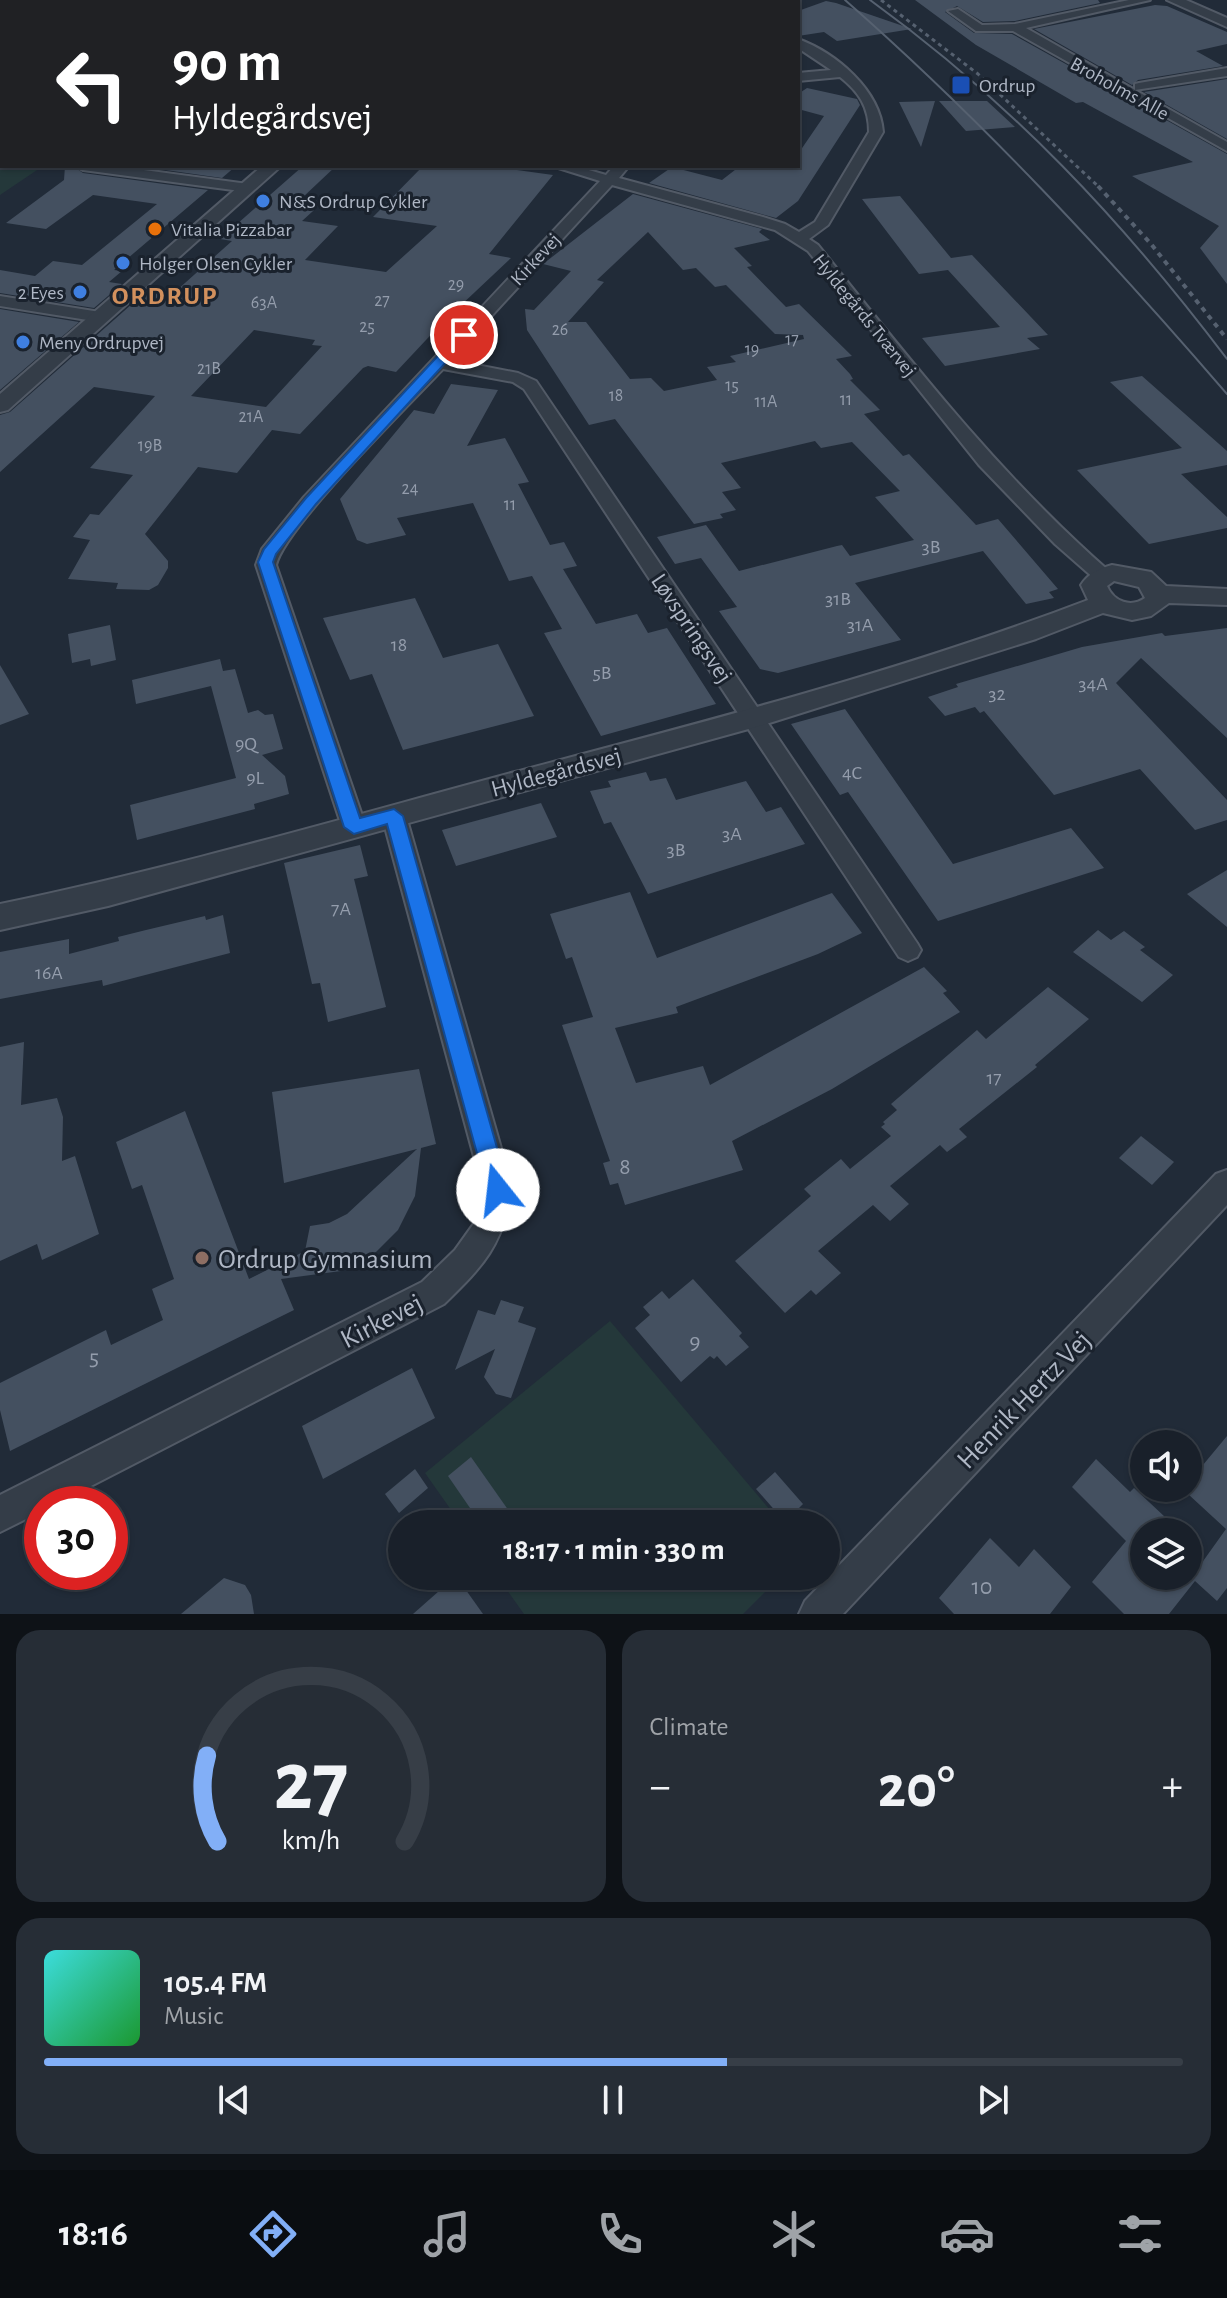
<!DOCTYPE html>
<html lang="en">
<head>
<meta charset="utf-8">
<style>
  body { margin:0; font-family:"Alegreya Sans",sans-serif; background:#262d36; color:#f1f3f6; height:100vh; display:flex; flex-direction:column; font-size:30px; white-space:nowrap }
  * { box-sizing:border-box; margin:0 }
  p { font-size:26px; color:#9fa3a8 }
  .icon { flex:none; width:44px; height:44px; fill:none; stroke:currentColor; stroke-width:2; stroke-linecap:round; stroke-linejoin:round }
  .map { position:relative; height:1614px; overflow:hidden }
  .sheet { display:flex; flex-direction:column; gap:16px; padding:16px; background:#0e1217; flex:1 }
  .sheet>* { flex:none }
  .banner { position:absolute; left:0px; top:0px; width:800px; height:168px; box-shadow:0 2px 6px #0004,0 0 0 2px #373e47; background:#202124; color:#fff; overflow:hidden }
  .tools { position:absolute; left:1130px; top:1430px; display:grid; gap:16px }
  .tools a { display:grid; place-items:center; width:72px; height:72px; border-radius:50%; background:#19202a; box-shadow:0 2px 6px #0004,0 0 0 2px #373e47; font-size:40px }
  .speed { position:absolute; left:24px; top:1486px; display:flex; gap:16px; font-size:40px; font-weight:700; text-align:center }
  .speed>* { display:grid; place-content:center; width:104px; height:104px; border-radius:50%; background:#19202a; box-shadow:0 2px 6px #0004,0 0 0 2px #373e47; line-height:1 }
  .speed .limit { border:12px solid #d22; background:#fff; color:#111 }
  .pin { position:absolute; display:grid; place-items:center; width:68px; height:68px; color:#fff; margin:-34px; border:4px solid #fff; border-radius:50%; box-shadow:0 2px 8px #0007 }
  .me { position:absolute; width:88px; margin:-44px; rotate:344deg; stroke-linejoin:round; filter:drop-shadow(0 0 6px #0008) }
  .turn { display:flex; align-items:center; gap:28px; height:168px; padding:0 40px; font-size:36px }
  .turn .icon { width:104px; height:104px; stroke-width:2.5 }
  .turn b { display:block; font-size:56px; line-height:68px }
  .big { font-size:60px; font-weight:700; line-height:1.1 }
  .sheet .widget { flex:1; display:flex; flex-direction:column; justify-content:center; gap:12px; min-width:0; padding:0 28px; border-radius:24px; background:#262d36 }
  .sheet .dial { align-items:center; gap:0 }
  .dial svg { height:208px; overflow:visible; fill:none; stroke:#373e47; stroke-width:7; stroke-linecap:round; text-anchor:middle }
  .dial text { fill:#f1f3f6; stroke:none }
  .song { display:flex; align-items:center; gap:24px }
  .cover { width:96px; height:96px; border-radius:12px; background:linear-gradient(135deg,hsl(180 70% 55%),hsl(130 70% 35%)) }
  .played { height:8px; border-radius:4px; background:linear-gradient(90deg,#82aff7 60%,#373e47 60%) }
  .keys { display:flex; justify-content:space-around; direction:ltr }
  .heat { display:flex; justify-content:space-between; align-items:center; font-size:44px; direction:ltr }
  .sheet .tiles { flex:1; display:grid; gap:16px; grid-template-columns:1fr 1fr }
  .widget:last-child { grid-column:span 2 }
  .trip { position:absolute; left:388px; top:1510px; width:452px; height:80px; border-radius:40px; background:#19202a; box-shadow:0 2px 6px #0004,0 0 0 2px #373e47; font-weight:700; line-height:80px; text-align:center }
  .tabs { display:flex; height:128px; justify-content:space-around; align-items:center; background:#0a0d11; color:#9fa3a8 }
  .tabs .icon { width:56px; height:56px }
  .tabs .current { color:#82aff7 }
  .tabs b { font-size:36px; color:#f1f3f6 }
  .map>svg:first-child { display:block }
  .green { fill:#24383a }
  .building { fill:#445060; fill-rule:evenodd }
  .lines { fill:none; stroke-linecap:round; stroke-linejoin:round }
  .minor-casing { stroke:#525a66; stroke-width:4 }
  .tertiary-casing { stroke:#525a66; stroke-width:4 }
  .minor { fill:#343d48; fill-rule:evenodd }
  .tertiary { fill:#343d48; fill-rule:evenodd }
  .tram { stroke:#566170; stroke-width:2 }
  .rail-far1 { stroke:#566170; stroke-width:3; stroke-dasharray:4 4; stroke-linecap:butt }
  .rail { stroke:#566170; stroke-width:4; stroke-dasharray:5 5; stroke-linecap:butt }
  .route { fill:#1a73e8; stroke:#114b97; stroke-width:2 }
  .transit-dot { fill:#1a4fb4; stroke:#1a222d; stroke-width:3 }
  .shop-dot { fill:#3f7fe0; stroke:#1a222d; stroke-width:3 }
  .food-dot { fill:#e8710a; stroke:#1a222d; stroke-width:3 }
  .education-dot { fill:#8d6e63; stroke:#1a222d; stroke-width:3 }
  .labels { text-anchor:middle; stroke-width:6; stroke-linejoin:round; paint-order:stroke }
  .far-number-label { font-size:18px; fill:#949dac }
  .far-poi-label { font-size:20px; fill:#afb7c5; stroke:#1a222d; text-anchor:start }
  .far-street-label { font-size:20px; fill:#afb7c5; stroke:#1a222d }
  .number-label { font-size:20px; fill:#949dac }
  .street-label { font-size:24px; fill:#afb7c5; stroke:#1a222d }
  .near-number-label { font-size:24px; fill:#949dac }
  .far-district-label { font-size:26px; font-weight:bold; letter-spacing:2px; fill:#d2905d; stroke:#1a222d }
  .near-poi-label { font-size:28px; fill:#afb7c5; stroke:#1a222d; text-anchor:start }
  .near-street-label { font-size:28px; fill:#afb7c5; stroke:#1a222d }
</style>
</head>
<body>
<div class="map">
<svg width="1227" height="1614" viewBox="0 0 1227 1614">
  <rect width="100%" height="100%" fill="#212b38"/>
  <g class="green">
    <polygon points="0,39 2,166 43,166 0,195"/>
    <polygon points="610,1321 782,1524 461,1524 425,1473"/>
    <polygon points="497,1576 781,1576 743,1614 524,1614"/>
  </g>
  <g class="building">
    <polygon points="915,0 1098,0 1100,3 1015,21 983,22 957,6 945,12 974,33 1012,34 1227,154 1227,284 1200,248 1219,226 1132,176 1193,162 1083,102 1076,103 976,45"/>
    <polygon points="826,1 836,3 912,29 837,41 824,32 798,36 798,11"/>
    <polygon points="1155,5 1167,6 1227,32 1227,44 1196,51 1223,66 1138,80 1132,85 1034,29"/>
    <polygon points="1227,79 1227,139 1144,92"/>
    <polygon points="807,88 857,99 860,105 798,201 776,218 649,183 672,167 722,180 740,166 798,166 798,154 824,116 798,109 798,94"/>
    <polygon points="935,101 921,147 899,102"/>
    <polygon points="939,101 987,101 1015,127 966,131"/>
    <polygon points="65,166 73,166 83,173 208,190 114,270 122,271 109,282 122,284 94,308 0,293 0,270 35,276 53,261 82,265 157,204 93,195 46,229 6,223 64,180"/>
    <polygon points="137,166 236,166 222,178"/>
    <path d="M 303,166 L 336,166 L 302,198 L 323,202 L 302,221 L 338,226 L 305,260 L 386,272 L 437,226 L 373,217 L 423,166 L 487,166 L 553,175 L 489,254 L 511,258 L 441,324 L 396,372 L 368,366 L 363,368 L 300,434 L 272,430 L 237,473 L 198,467 L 145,534 L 168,561 L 168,568 L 158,585 L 149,590 L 116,589 L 118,583 L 68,579 L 90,540 L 73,537 L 90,514 L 99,515 L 133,475 L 90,468 L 155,396 L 94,387 L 0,472 L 0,415 L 10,412 L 150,288 L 176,291 L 232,241 L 220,239 ZM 254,330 L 315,340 L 312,345 L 322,346 L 266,407 L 191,396 Z"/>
    <path d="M 633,194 L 762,229 L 759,232 L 770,240 L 734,248 L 752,266 L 747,267 L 786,307 L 799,304 L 852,356 L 836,359 L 850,374 L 853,379 L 850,380 L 880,410 L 864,414 L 903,456 L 909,454 L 976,525 L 998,519 L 1058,589 L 1049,592 L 1054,598 L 1026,604 L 983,551 L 855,583 L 901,640 L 778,673 L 760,669 L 719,611 L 737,607 L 701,558 L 675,564 L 657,537 L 706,525 L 739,571 L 837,546 L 842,545 L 850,556 L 914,540 L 875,497 L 900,491 L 852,442 L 821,448 L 815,441 L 721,463 L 741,488 L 722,492 L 736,510 L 720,514 L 723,518 L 694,524 L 615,419 L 589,425 L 527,330 L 525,309 L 534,310 L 571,271 L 543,264 ZM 648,232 L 683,270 L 696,268 L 715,287 L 726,285 L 775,334 L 803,335 L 804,339 L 730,356 L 736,362 L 707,367 L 717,380 L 664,391 L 651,378 L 630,379 L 586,322 L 568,322 L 604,282 L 597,280 Z"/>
    <polygon points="900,196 951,258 972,255 1048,335 1027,338 1040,349 945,366 922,338 1000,327 948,270 919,274 862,199"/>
    <polygon points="0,309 79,322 0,390"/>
    <polygon points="1142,376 1227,451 1227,465 1181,474 1227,517 1227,528 1149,544 1077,470 1182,448 1110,382"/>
    <polygon points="451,384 498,390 467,446 505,438 529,482 518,484 550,545 564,542 577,566 563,569 596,624 637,614 648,633 667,628 716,704 601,736 544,633 562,629 532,576 509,581 473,503 397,518 406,535 367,544 357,540 340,499 414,410 434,414"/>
    <polygon points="415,598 443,658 498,644 534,716 403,750 372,674 350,680 323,618"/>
    <polygon points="110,625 116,660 91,666 90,659 72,663 68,634"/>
    <polygon points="1227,628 1227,738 1141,658 1116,683 1227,800 1227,820 1195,830 1140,769 1054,795 984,711 980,713 975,707 945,716 928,697 958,687 956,684 1082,647 1162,633 1165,636"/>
    <polygon points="220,659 223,671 235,669 248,713 258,710 265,715 273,714 283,749 262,755 285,776 289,794 254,804 255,809 137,840 130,805 236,778 211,686 136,704 132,680"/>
    <polygon points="0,665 29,714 0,725"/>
    <polygon points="845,709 953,864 1071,828 1104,868 938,921 848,792 840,795 791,724"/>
    <polygon points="646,772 650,781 666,778 676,800 746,781 766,812 781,807 805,844 648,894 611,822 604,824 590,791 611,787 608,781"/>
    <polygon points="541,803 557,837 456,866 442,830"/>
    <polygon points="360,845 368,876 354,879 386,1007 328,1022 320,983 312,984 284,863"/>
    <polygon points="1227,870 1227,927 1187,894"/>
    <polygon points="630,892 657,958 832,893 862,933 818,954 676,1007 678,1013 615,1028 636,1083 703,1066 710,1085 924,967 947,991 943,993 960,1012 832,1089 732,1141 743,1170 625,1205 618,1183 610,1185 603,1163 610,1161 562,1025 593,1017 572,957 566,959 550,914"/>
    <polygon points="223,915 230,953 103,986 102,980 0,999 0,952 69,939 69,954 119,941 118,937 146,930 205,916 206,920"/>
    <polygon points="1098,930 1111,940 1124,931 1145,947 1140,950 1173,975 1142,1002 1073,952"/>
    <polygon points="1048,987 1089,1019 1035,1065 1037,1067 959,1129 967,1137 947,1152 940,1145 890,1186 909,1204 890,1221 873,1205 818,1251 841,1273 816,1295 811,1290 785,1313 735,1261 811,1196 804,1189 841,1159 850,1169 891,1136 881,1127 885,1124 883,1122 897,1110 891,1104 977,1030 986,1039"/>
    <polygon points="24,1042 21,1105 57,1098 63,1117 62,1161 75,1156 99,1234 42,1260 37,1244 0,1261 0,1047"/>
    <polygon points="419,1069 436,1144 421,1148 415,1196 398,1230 376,1252 341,1271 281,1279 294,1310 10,1451 0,1410 0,1383 106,1330 111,1345 163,1320 152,1289 174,1279 142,1185 132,1189 116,1142 185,1111 249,1279 305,1251 310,1226 329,1223 347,1214 417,1149 284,1183 272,1092"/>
    <polygon points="1141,1136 1174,1162 1152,1185 1119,1158"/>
    <polygon points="693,1279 742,1333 739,1336 749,1347 726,1366 717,1356 714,1359 710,1356 681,1382 635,1328 650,1315 643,1307 662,1291 669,1299"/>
    <polygon points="501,1300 524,1307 518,1322 536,1328 511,1398 496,1394 484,1377 495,1349 455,1370 478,1310 495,1315"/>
    <polygon points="412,1368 435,1418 323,1479 302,1426"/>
    <polygon points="1227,1436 1227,1588 1217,1601 1195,1581 1169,1614 1124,1614 1092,1582 1126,1541 1072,1487 1096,1459 1130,1492 1134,1488 1165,1517 1155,1532 1144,1532 1144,1576 1188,1576 1188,1563 1196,1571 1226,1529 1188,1494 1188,1483"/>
    <polygon points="471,1457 511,1514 499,1524 481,1524 448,1476"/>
    <polygon points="415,1469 428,1488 399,1513 385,1494"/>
    <polygon points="775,1472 803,1504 785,1522 756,1489"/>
    <polygon points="990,1538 1019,1567 1034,1549 1071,1587 1050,1614 954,1614 939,1598"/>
    <polygon points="456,1576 483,1614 413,1614"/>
    <polygon points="224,1578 245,1585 251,1595 254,1614 181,1614"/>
  </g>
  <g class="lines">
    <defs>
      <g id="minor">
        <polygon points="219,0 237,0 239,2 220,2"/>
        <polygon points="733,0 745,0 747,2 734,2"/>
        <polygon points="1129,0 1150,0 1026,28 1135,90 1135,84 1139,83 1227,68 1227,76 1135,90 1227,142 1227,151 1013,31 976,31 948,11 958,9 982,25 1015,24"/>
        <path d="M 798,39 C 836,53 880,90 883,132 L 828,225 L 809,239 L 818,245 C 910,360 999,475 1110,572 L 1113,576 L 1110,580 L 1096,580 L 1055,544 L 979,465 L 808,251 L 775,230 L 612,185 L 451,360 L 518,373 L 536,381 L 917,943 L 921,950 L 917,957 L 908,961 L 899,957 L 524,389 L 513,382 L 443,369 C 409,405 285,527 276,565 L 366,827 L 363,833 L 354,836 L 345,833 L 342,827 L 256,565 L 262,549 L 304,497 L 600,181 L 552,166 L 575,166 L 606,175 L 614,166 L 629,166 L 619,178 L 763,217 L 785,224 L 799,232 L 815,222 L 869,132 C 869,107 859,92 840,77 L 798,81 L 798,73 L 831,70 L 798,48 Z"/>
        <polygon points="76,166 114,166 248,184 255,188 248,192 83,170"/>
        <polygon points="0,296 100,312 108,317 100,322 0,306"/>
        <path d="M 394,807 L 403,810 L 406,816 L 513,1190 C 500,1248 486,1263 444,1304 L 56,1504 L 42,1504 L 42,1511 L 0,1532 L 0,1495 L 422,1282 L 455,1250 L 475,1222 L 483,1190 L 382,816 L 385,810 Z"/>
        <polygon points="1227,1170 1227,1205 843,1614 799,1614 805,1601 1216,1174"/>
      </g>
      <g id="tertiary">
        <polygon points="449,0 465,0 448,2"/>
        <polygon points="1167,0 1186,0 1227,18 1227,27"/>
        <rect x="0" y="25" width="2" height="9"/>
        <polygon points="262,166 281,166 8,410 0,412 0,394"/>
        <path d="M 1112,565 L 1151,572 L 1166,586 L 1227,589 L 1227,605 L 1169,603 L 1151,616 L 1132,620 L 1103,613 L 1036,639 L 763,725 L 108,906 L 0,930 L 0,904 C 174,868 344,818 515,772 C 708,721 902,671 1088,600 L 1081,585 C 1089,573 1098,569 1112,565 ZM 1114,581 L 1139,587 L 1145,598 C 1131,608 1114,602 1107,586 Z"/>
      </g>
    </defs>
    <use href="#minor" class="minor-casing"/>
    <use href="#tertiary" class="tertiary-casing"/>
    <use href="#minor" class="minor"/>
    <use href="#tertiary" class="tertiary"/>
    <g class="tram">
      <path d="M 845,0 C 983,121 1107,255 1227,394"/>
      <path d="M 870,0 C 1012,103 1122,220 1227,359"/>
    </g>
    <polyline class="rail-far1" points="881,0 978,74 1100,188"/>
    <polyline class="rail" points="1098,186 1151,244 1227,339"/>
  </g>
  <polygon class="route" points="460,332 471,335 316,504 276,554 273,562 360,818 394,809 403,816 509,1190 506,1197 498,1200 490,1197 487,1190 387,824 354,834 344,827 258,562 264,549 306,498"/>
  <rect class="transit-dot" x="951" y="75" width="20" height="20" rx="4"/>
  <g class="shop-dot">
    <circle cx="263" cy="201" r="8"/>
    <circle cx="123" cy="263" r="8"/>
    <circle cx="80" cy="292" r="8"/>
    <circle cx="23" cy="342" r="8"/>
  </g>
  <circle class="food-dot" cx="155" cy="229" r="8"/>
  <circle class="education-dot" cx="202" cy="1258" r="8"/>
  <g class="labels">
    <g class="far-number-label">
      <text x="456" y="290">29</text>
      <text x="382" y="306">27</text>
      <text x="264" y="308">63A</text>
      <text x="367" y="332">25</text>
      <text x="560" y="335">26</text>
      <text x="792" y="345">17</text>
      <text x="752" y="355">19</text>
      <text x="209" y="374">21B</text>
      <text x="732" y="391">15</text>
      <text x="616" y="401">18</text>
      <text x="846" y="405">11</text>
      <text x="766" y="407">11A</text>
      <text x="251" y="422">21A</text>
      <text x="150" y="451">19B</text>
      <text x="410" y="494">24</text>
      <text x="510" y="510">11</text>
    </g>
    <g class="far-poi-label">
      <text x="979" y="92">Ordrup</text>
      <text x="279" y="208">N&amp;S Ordrup Cykler</text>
      <text x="171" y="236">Vitalia Pizzabar</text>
      <text x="139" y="270">Holger Olsen Cykler</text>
      <text x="64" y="299" text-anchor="end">2 Eyes</text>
      <text x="39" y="349">Meny Ordrupvej</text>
    </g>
    <g class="far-street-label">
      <text transform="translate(1120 88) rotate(29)" y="7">Broholms Alle</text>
      <text transform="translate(535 259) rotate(-47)" y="7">Kirkevej</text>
      <text transform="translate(865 315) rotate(51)" y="7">Hyldegårds Tværvej</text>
    </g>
    <g class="number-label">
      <text x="931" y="553">3B</text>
      <text x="838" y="605">31B</text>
      <text x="860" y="631">31A</text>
      <text x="399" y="651">18</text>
      <text x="602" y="679">5B</text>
      <text x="1093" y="690">34A</text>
      <text x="997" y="700">32</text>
      <text x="246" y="750">9Q</text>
      <text x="852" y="779">4C</text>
      <text x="255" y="784">9L</text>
      <text x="732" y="840">3A</text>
      <text x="676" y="856">3B</text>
      <text x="341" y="915">7A</text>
      <text x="49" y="979">16A</text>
      <text x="994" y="1084">17</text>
    </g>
    <g class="street-label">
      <text transform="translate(692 628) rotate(56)" y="8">Løvspringsvej</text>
      <text transform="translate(556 772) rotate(-15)" y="8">Hyldegårdsvej</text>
    </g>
    <g class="near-number-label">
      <text x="625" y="1174">8</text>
      <text x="695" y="1349">9</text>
      <text x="94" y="1365">5</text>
      <text x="982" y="1594">10</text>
    </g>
    <g class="far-district-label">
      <text x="165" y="304">ORDRUP</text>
    </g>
    <g class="near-poi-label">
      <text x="218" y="1268">Ordrup Gymnasium</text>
    </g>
    <g class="near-street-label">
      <text transform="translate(381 1320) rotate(-27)" y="10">Kirkevej</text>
      <text transform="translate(1023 1399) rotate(-46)" y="10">Henrik Hertz Vej</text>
    </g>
  </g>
</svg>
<div class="tools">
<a><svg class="icon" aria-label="sound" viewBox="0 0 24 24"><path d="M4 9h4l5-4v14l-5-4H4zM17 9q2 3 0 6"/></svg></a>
<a><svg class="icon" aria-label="layers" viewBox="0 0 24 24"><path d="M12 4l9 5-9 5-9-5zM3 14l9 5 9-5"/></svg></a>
</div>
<div class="speed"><div class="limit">30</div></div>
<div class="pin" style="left:464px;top:335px;background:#d93025"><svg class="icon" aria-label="arrive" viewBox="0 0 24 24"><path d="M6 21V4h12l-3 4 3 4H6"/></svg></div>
<svg class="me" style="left:498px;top:1190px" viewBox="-20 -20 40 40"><circle r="19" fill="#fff"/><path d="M0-13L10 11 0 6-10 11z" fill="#1a73e8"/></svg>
<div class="trip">18:17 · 1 min · 330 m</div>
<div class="banner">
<div class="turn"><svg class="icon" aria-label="left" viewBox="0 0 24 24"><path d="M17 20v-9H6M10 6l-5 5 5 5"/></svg><div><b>90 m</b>Hyldegårdsvej</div></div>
</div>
</div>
<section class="sheet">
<div class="tiles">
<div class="widget dial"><svg viewBox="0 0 100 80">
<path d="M14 69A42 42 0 1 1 86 69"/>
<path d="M14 69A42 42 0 0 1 10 36" stroke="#82aff7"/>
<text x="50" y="56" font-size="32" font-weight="700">27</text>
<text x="50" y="72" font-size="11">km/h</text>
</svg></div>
<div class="widget"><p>Climate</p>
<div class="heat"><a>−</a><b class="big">20°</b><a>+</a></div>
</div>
<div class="widget">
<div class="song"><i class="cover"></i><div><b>105.4 FM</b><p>Music</p></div></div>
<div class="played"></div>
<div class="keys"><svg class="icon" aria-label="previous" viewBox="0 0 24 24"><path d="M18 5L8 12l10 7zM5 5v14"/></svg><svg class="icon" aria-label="pause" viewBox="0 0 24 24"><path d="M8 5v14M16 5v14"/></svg><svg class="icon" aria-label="next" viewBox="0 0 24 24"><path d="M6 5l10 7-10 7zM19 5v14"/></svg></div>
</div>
</div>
</section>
<nav class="tabs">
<b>18:16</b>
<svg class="icon current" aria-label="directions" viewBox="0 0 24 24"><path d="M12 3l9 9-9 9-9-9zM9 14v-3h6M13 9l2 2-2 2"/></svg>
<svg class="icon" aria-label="music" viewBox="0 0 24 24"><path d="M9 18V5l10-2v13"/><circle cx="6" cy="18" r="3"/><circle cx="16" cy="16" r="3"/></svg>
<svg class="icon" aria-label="phone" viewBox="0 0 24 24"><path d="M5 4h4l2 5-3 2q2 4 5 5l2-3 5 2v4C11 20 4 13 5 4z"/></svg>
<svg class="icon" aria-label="climate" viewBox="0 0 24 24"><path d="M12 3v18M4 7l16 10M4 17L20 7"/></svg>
<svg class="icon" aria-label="car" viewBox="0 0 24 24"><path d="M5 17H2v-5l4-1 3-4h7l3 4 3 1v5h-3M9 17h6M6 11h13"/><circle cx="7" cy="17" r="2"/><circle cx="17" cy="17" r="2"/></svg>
<svg class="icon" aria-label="filters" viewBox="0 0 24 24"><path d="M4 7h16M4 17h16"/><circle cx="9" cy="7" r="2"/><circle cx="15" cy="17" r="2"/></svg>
</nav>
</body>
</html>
